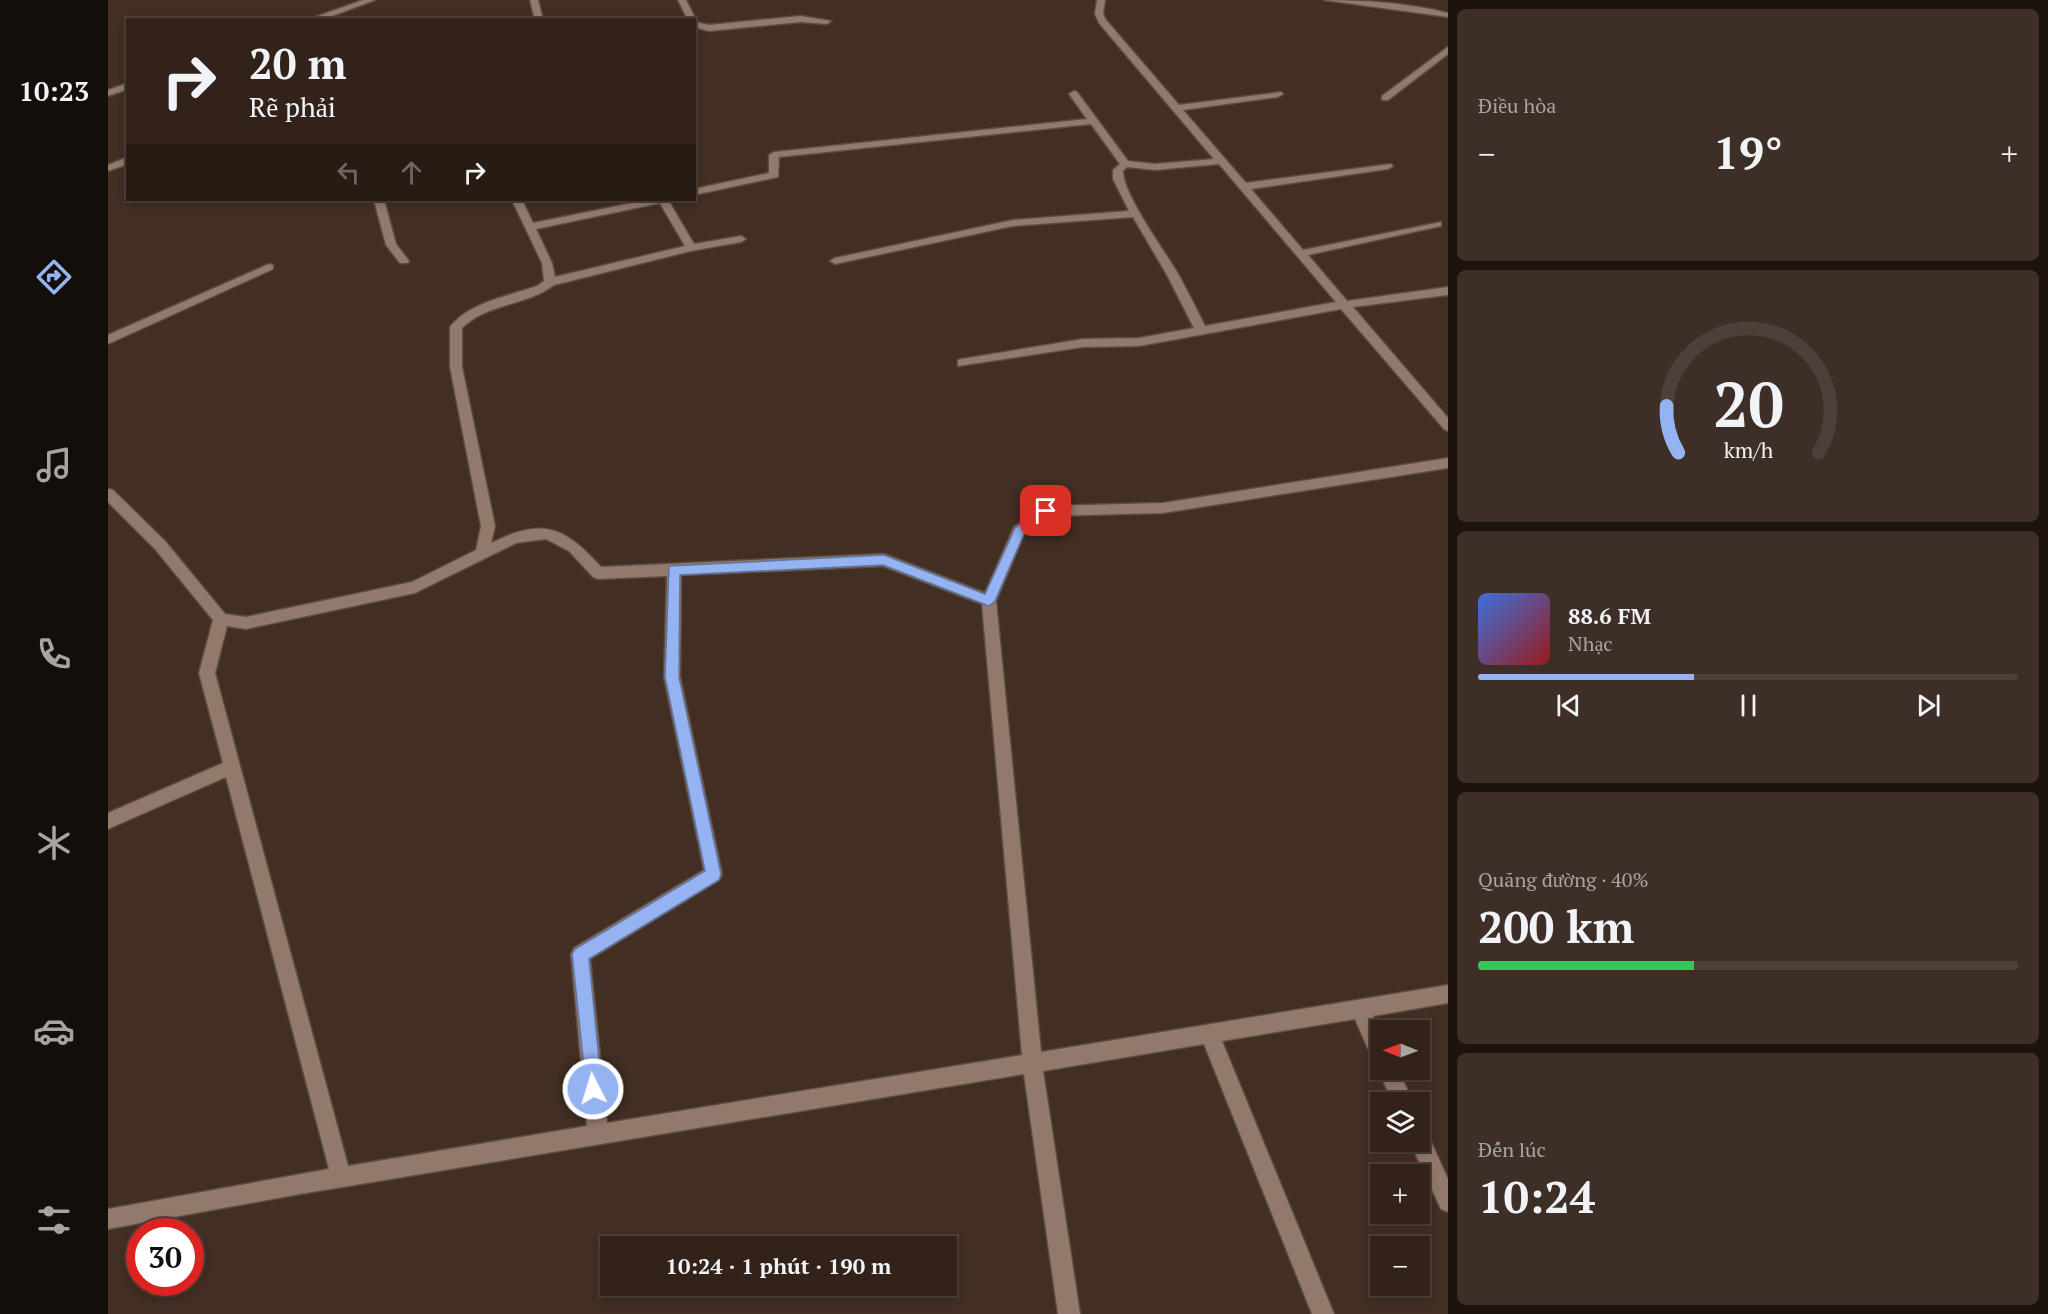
<!DOCTYPE html>
<html lang="vi">
<head>
<meta charset="utf-8">
<style>
  body { margin:0; font-family:"PT Serif",serif; background:#3d2f27; color:#f1f3f6; height:100vh; display:flex; flex-direction:column; font-size:22px; white-space:nowrap }
  * { box-sizing:border-box; margin:0 }
  p { font-size:20px; color:#a8a4a2 }
  .icon { flex:none; width:33px; height:33px; fill:none; stroke:currentColor; stroke-width:2; stroke-linecap:round; stroke-linejoin:round }
  .map { position:relative; flex:1; overflow:hidden }
  .side { display:flex; flex-direction:column; gap:9px; padding:9px; background:#1c130e; width:600px }
  .side>* { flex:none }
  .top-card { position:absolute; left:18px; top:18px; width:570px; height:183px; border-radius:0px; box-shadow:0 3px 9px #0003,0 0 0 2px #4d3f39; background:#32221a; color:#f1f3f6; overflow:hidden }
  .needle { width:39px; rotate:271deg }
  .buttons { position:absolute; left:1262px; top:1020px; display:grid; gap:12px }
  .buttons a { display:grid; place-items:center; width:60px; height:60px; border-radius:0px; background:#32221a; box-shadow:0 3px 9px #0003,0 0 0 2px #4d3f39; font-size:30px }
  .speed { position:absolute; left:18px; top:1218px; display:flex; gap:12px; font-size:30px; font-weight:700; text-align:center }
  .speed>* { display:grid; place-content:center; width:78px; height:78px; border-radius:50%; background:#32221a; box-shadow:0 3px 9px #0003,0 0 0 2px #4d3f39; line-height:1 }
  .speed .limit { border:9px solid #d22; background:#fff; color:#111 }
  .pin { position:absolute; display:grid; place-items:center; width:51px; height:51px; color:#fff; margin:-26px; border-radius:12px; box-shadow:0 3px 9px #0006 }
  .me { position:absolute; width:66px; margin:-33px; rotate:355deg; stroke-linejoin:round; filter:drop-shadow(0 0 4px #0008) }
  .turn { display:flex; align-items:center; gap:21px; height:126px; padding:0 24px; font-size:27px }
  .turn .icon { width:78px; height:78px; stroke-width:2.5 }
  .turn b { display:block; font-size:42px; line-height:51px }
  .lanes { display:flex; align-items:center; height:57px; padding:0 24px; background:#0003; justify-content:center; gap:30px; direction:ltr }
  .lanes .off { opacity:.35 }
  .big { font-size:45px; font-weight:700; line-height:1.1 }
  .side .widget { flex:1; display:flex; flex-direction:column; justify-content:center; gap:9px; min-width:0; padding:0 21px; border-radius:9px; background:#3d2f27 }
  .side .dial { align-items:center; gap:0 }
  .dial svg { height:156px; overflow:visible; fill:none; stroke:#4d3f39; stroke-width:7; stroke-linecap:round; text-anchor:middle }
  .dial text { fill:#f1f3f6; stroke:none }
  .song { display:flex; align-items:center; gap:18px }
  .cover { width:72px; height:72px; border-radius:9px; background:linear-gradient(135deg,hsl(220 70% 55%),hsl(0 70% 35%)) }
  .played { height:6px; border-radius:3px; background:linear-gradient(90deg,#95b2f1 40%,#4d3f39 40%) }
  .keys { display:flex; justify-content:space-around; direction:ltr }
  .heat { display:flex; justify-content:space-between; align-items:center; font-size:33px; direction:ltr }
  .charge { height:9px; border-radius:4px; background:linear-gradient(90deg,#34c759 40%,#4d3f39 0) }
  .trip { position:absolute; left:492px; top:1236px; width:357px; height:60px; border-radius:0px; background:#32221a; box-shadow:0 3px 9px #0003,0 0 0 2px #4d3f39; font-weight:700; line-height:60px; text-align:center }
  main { display:flex; flex:1; min-height:0 }
  .tabs { display:flex; flex-direction:column; width:108px; justify-content:space-around; align-items:center; background:#140e0a; color:#a8a4a2 }
  .tabs .icon { width:42px; height:42px }
  .tabs .on { color:#95b2f1 }
  .tabs b { font-size:27px; color:#f1f3f6 }
  .map>svg:first-child { display:block }
  .lines { fill:none; stroke-linecap:round; stroke-linejoin:round }
  .street-casing { stroke:#5c4b40; stroke-width:3 }
  .street { fill:#91796b; fill-rule:evenodd }
  .route { fill:#95b2f1; stroke:#61749d; stroke-width:1.5 }
</style>
</head>
<body>
<main>
<nav class="tabs">
<b>10:23</b>
<svg class="icon on" aria-label="directions" viewBox="0 0 24 24"><path d="M12 3l9 9-9 9-9-9zM9 14v-3h6M13 9l2 2-2 2"/></svg>
<svg class="icon" aria-label="music" viewBox="0 0 24 24"><path d="M9 18V5l10-2v13"/><circle cx="6" cy="18" r="3"/><circle cx="16" cy="16" r="3"/></svg>
<svg class="icon" aria-label="phone" viewBox="0 0 24 24"><path d="M5 4h4l2 5-3 2q2 4 5 5l2-3 5 2v4C11 20 4 13 5 4z"/></svg>
<svg class="icon" aria-label="climate" viewBox="0 0 24 24"><path d="M12 3v18M4 7l16 10M4 17L20 7"/></svg>
<svg class="icon" aria-label="car" viewBox="0 0 24 24"><path d="M5 17H2v-5l4-1 3-4h7l3 4 3 1v5h-3M9 17h6M6 11h13"/><circle cx="7" cy="17" r="2"/><circle cx="17" cy="17" r="2"/></svg>
<svg class="icon" aria-label="filters" viewBox="0 0 24 24"><path d="M4 7h16M4 17h16"/><circle cx="9" cy="7" r="2"/><circle cx="15" cy="17" r="2"/></svg>
</nav>
<div class="map">
<svg width="1340" height="1314" viewBox="0 0 1340 1314">
  <rect width="100%" height="100%" fill="#422e22"/>
  <g class="lines">
    <defs>
      <g id="street">
        <polygon points="255,0 267,0 213,20 199,20"/>
        <polygon points="422,0 430,0 435,20 427,20"/>
        <polygon points="570,0 578,0 588,20 587,22 601,25 693,16 723,21 719,24 693,22 601,31 586,27 586,20 580,20"/>
        <path d="M 989,0 L 997,0 L 995,14 L 998,20 L 1071,105 L 1173,92 L 1175,94 L 1170,97 L 1075,110 L 1138,183 L 1283,164 L 1285,166 L 1280,169 L 1143,189 L 1195,250 L 1333,222 L 1333,226 L 1200,255 L 1239,301 L 1340,287 L 1340,295 L 1245,307 L 1340,418 L 1340,431 L 1336,429 L 1233,309 L 1031,346 L 975,347 L 850,366 L 850,360 L 854,359 L 975,339 L 1031,338 L 1086,328 L 1059,275 L 1025,217 L 905,226 L 727,264 L 722,261 L 727,258 L 905,220 L 1021,211 L 1005,179 L 1005,170 L 1012,164 L 983,124 L 671,157 L 670,177 L 586,195 L 586,189 L 661,173 L 661,155 L 666,152 L 979,119 L 961,94 L 966,91 L 969,92 L 1020,161 L 1047,164 L 1106,159 L 991,23 L 987,14 ZM 1111,164 L 1228,302 L 1097,326 C 1088,308 1079,290 1069,272 C 1055,249 1015,194 1015,171 L 1019,167 L 1047,170 Z"/>
        <path d="M 1216,0 C 1257,0 1300,3 1340,13 L 1340,17 Z"/>
        <polygon points="1340,47 1340,54 1280,100 1274,100 1274,96"/>
        <polygon points="20,83 20,89 0,96 0,90"/>
        <polygon points="20,157 20,164 0,171 0,165"/>
        <polygon points="266,200 276,200 288,244 301,261 300,263 292,263 278,245"/>
        <path d="M 404,200 L 414,200 L 425,223 L 539,200 L 560,200 L 586,244 L 633,236 L 638,239 L 633,242 L 583,251 L 446,285 C 419,306 379,303 354,328 L 354,367 L 387,526 L 383,543 C 436,517 456,527 493,567 L 776,554 L 877,593 L 906,527 L 938,506 L 1055,503 L 1340,458 L 1340,468 L 1055,513 L 941,516 L 916,534 L 888,601 L 933,1052 L 1340,985 L 1340,1003 L 1265,1016 L 1272,1032 L 1272,1063 L 1265,1060 L 1247,1019 L 1114,1041 L 1226,1314 L 1204,1314 L 1096,1044 L 935,1071 L 972,1314 L 950,1314 L 916,1074 L 192,1194 L 0,1229 L 0,1209 L 221,1169 L 118,777 L 0,829 L 0,813 L 115,763 L 91,673 L 105,620 L 47,549 L 0,502 L 0,489 L 5,490 L 57,541 L 117,614 L 138,617 L 304,582 L 368,550 L 373,526 L 342,367 L 342,327 C 361,302 401,296 429,286 L 436,281 L 434,263 ZM 552,203 L 577,246 L 447,277 L 444,263 L 428,229 ZM 438,539 L 461,551 L 485,577 L 490,579 L 559,576 L 556,677 L 596,870 L 466,948 L 463,954 L 479,1126 L 240,1166 L 107,673 L 119,626 L 138,629 L 307,593 L 408,543 ZM 775,566 L 874,604 L 914,1055 L 499,1123 L 482,959 L 611,880 L 614,874 L 572,677 L 573,575 Z"/>
        <polygon points="161,264 165,265 165,269 0,344 0,335"/>
        <polygon points="1272,1066 1272,1070 1290,1070 1305,1102 1285,1102 1270,1070"/>
        <polygon points="1311,1128 1318,1131 1340,1179 1340,1212 1333,1209 1302,1142 1311,1142"/>
      </g>
    </defs>
    <use href="#street" class="street-casing"/>
    <use href="#street" class="street"/>
  </g>
  <polygon class="route" points="938,507 944,511 942,515 916,534 887,601 881,606 775,565 572,575 571,677 613,874 611,880 481,959 494,1089 492,1096 485,1098 479,1096 464,954 467,949 597,871 557,677 561,566 776,555 877,594 907,528"/>
</svg>
<div class="buttons">
<a><svg class="needle" viewBox="-14 -14 28 28"><path d="M0-13l5 13h-10z" fill="#e53935"/><path d="M0 13l5-13h-10z" fill="#a8a4a2"/></svg></a>
<a><svg class="icon" aria-label="layers" viewBox="0 0 24 24"><path d="M12 4l9 5-9 5-9-5zM3 14l9 5 9-5"/></svg></a>
<a>+</a>
<a>−</a>
</div>
<div class="speed"><div class="limit">30</div></div>
<div class="pin" style="left:938px;top:511px;background:#d93025"><svg class="icon" aria-label="arrive" viewBox="0 0 24 24"><path d="M6 21V4h12l-3 4 3 4H6"/></svg></div>
<svg class="me" style="left:485px;top:1089px" viewBox="-20 -20 40 40"><circle r="17" fill="#95b2f1" stroke="#fff" stroke-width="3"/><path d="M0-11L8 9 0 5-8 9z" fill="#fff"/></svg>
<div class="trip">10:24 · 1 phút · 190 m</div>
<div class="top-card">
<div class="turn"><svg class="icon" aria-label="right" viewBox="0 0 24 24"><path d="M7 20v-9h11M14 6l5 5-5 5"/></svg><div><b>20 m</b>Rẽ phải</div></div>
<div class="lanes"><svg class="icon off" aria-label="left" viewBox="0 0 24 24"><path d="M17 20v-9H6M10 6l-5 5 5 5"/></svg><svg class="icon off" aria-label="ahead" viewBox="0 0 24 24"><path d="M12 20V5M6 11l6-6 6 6"/></svg><svg class="icon" aria-label="right" viewBox="0 0 24 24"><path d="M7 20v-9h11M14 6l5 5-5 5"/></svg></div>
</div>
</div>
<section class="side">
<div class="widget"><p>Điều hòa</p>
<div class="heat"><a>−</a><b class="big">19°</b><a>+</a></div>
</div>
<div class="widget dial"><svg viewBox="0 0 100 80">
<path d="M14 69A42 42 0 1 1 86 69"/>
<path d="M14 69A42 42 0 0 1 8 45" stroke="#95b2f1"/>
<text x="50" y="56" font-size="32" font-weight="700">20</text>
<text x="50" y="72" font-size="11">km/h</text>
</svg></div>
<div class="widget">
<div class="song"><i class="cover"></i><div><b>88.6 FM</b><p>Nhạc</p></div></div>
<div class="played"></div>
<div class="keys"><svg class="icon" aria-label="previous" viewBox="0 0 24 24"><path d="M18 5L8 12l10 7zM5 5v14"/></svg><svg class="icon" aria-label="pause" viewBox="0 0 24 24"><path d="M8 5v14M16 5v14"/></svg><svg class="icon" aria-label="next" viewBox="0 0 24 24"><path d="M6 5l10 7-10 7zM19 5v14"/></svg></div>
</div>
<div class="widget"><p>Quãng đường · 40%</p><b class="big">200 km</b><div class="charge"></div></div>
<div class="widget"><p>Đến lúc</p><b class="big">10:24</b></div>
</section>
</main>
</body>
</html>
